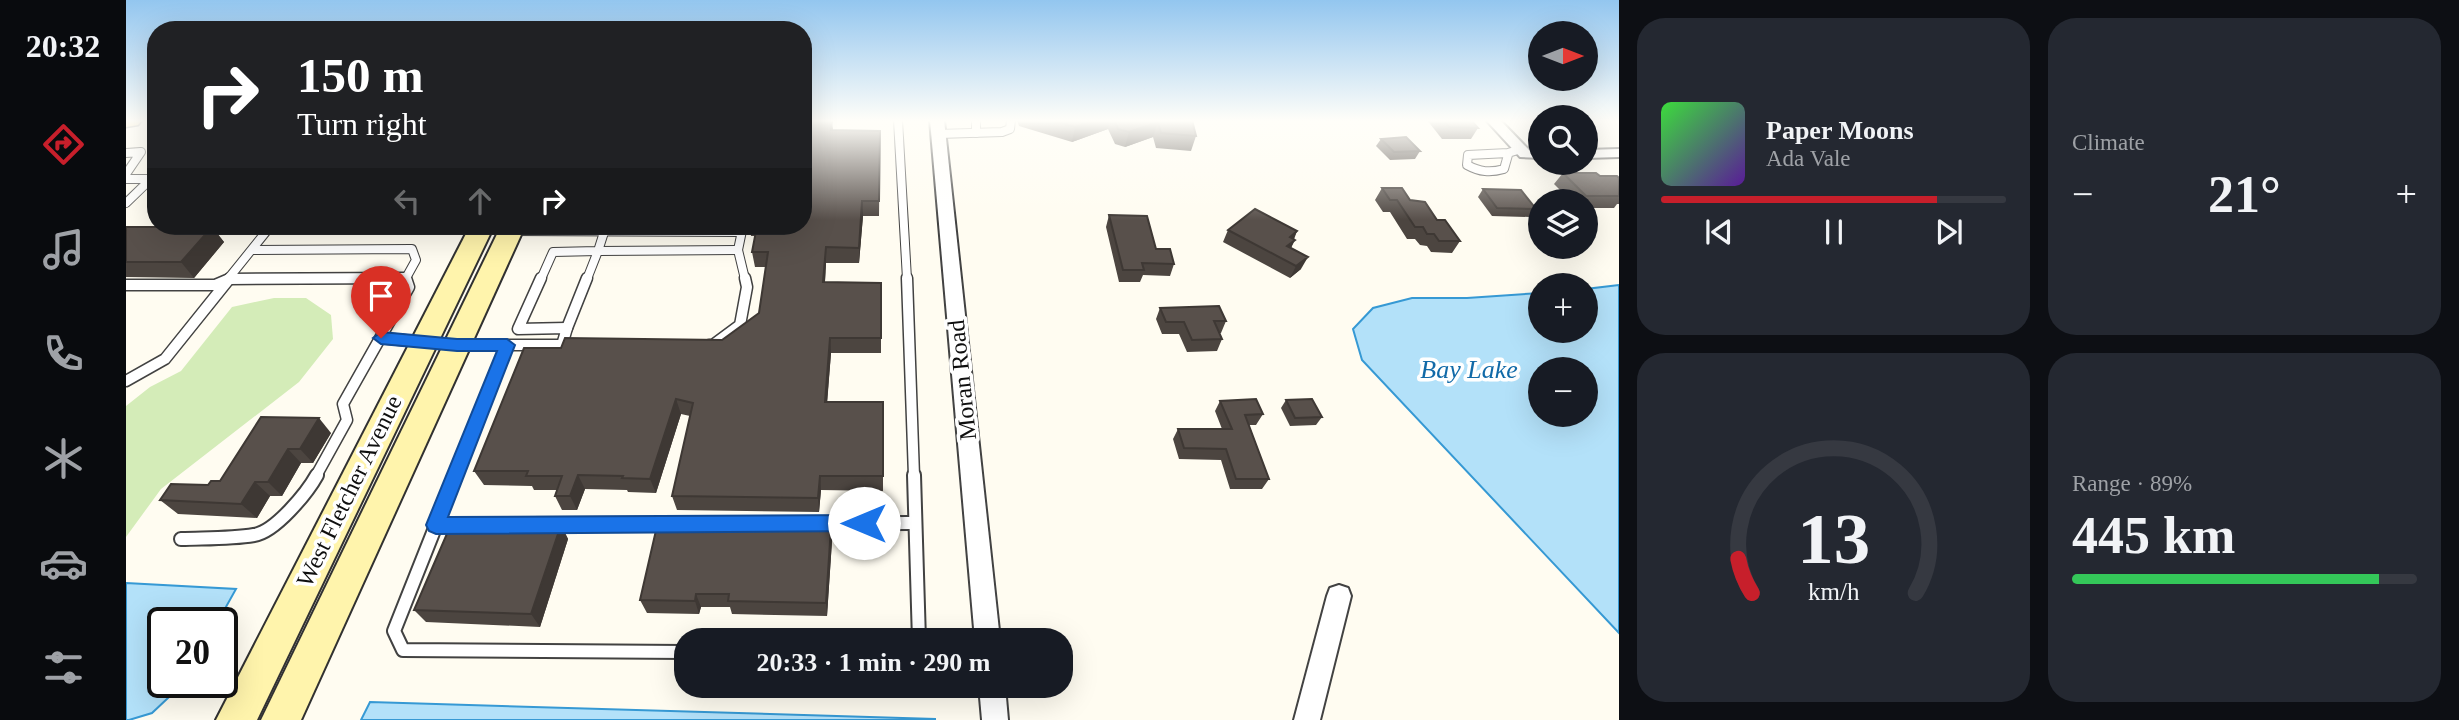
<!DOCTYPE html>
<html lang="en">
<head>
<meta charset="utf-8">
<style>
  body { margin:0; font-family:Georgia,serif; background:#242831; color:#f1f3f6; height:100vh; display:flex; flex-direction:column; font-size:26px; white-space:nowrap }
  * { box-sizing:border-box; margin:0 }
  p { font-size:23px; color:#9ea1a6 }
  .icon { flex:none; width:38px; height:38px; fill:none; stroke:currentColor; stroke-width:2; stroke-linecap:round; stroke-linejoin:round }
  .map { position:relative; flex:1; overflow:hidden }
  .sheet { display:flex; flex-direction:column; gap:18px; padding:18px; background:#0d0f14; width:840px }
  .sheet>* { flex:none }
  .guide { position:absolute; left:21px; top:21px; width:665px; height:214px; border-radius:28px; box-shadow:0 7px 28px #0002; background:#202124; color:#fff; overflow:hidden }
  .needle { width:46px; rotate:90deg }
  .buttons { position:absolute; left:1402px; top:21px; display:grid; gap:14px }
  .buttons a { display:grid; place-items:center; width:70px; height:70px; border-radius:50%; background:#171b24; box-shadow:0 7px 28px #0002; font-size:35px }
  .speed { position:absolute; left:21px; top:607px; display:flex; gap:14px; font-size:35px; font-weight:700; text-align:center }
  .speed>* { display:grid; place-content:center; width:91px; height:91px; border-radius:50%; background:#171b24; box-shadow:0 7px 28px #0002; line-height:1 }
  .speed .limit { border:4px solid #111; border-radius:10px; background:#fff; color:#111 }
  .pin { position:absolute; display:grid; place-items:center; width:60px; height:60px; color:#fff; margin:-72px -30px; border-radius:50% 50% 50% 0; rotate:-45deg; box-shadow:0 0 7px #0007 }
  .pin .icon { rotate:45deg }
  .me { position:absolute; width:77px; margin:-38px; rotate:270deg; stroke-linejoin:round; filter:drop-shadow(0 0 5px #0008) }
  .turn { display:flex; align-items:center; gap:24px; height:147px; padding:0 35px; font-size:32px }
  .turn .icon { width:91px; height:91px; stroke-width:2.5 }
  .turn b { display:block; font-size:49px; line-height:60px }
  .lanes { display:flex; align-items:center; height:66px; padding:0 35px; background:#0003; justify-content:center; gap:35px; direction:ltr }
  .lanes .off { opacity:.35 }
  .big { font-size:52px; font-weight:600; line-height:1.1 }
  .sheet .card { flex:1; display:flex; flex-direction:column; justify-content:center; gap:10px; min-width:0; padding:0 24px; border-radius:28px; background:#242831 }
  .sheet .dial { align-items:center; gap:0 }
  .dial svg { height:182px; overflow:visible; fill:none; stroke:#363941; stroke-width:7; stroke-linecap:round; text-anchor:middle }
  .dial text { fill:#f1f3f6; stroke:none }
  .song { display:flex; align-items:center; gap:21px }
  .cover { width:84px; height:84px; border-radius:10px; background:linear-gradient(135deg,hsl(120 70% 55%),hsl(270 70% 35%)) }
  .played { height:7px; border-radius:4px; background:linear-gradient(90deg,#c71f2b 80%,#363941 80%) }
  .keys { display:flex; justify-content:space-around; direction:ltr }
  .heat { display:flex; justify-content:space-between; align-items:center; font-size:38px; direction:ltr }
  .charge { height:10px; border-radius:5px; background:linear-gradient(90deg,#34c759 89%,#363941 0) }
  .sheet .tiles { flex:1; display:grid; gap:18px; grid-template-columns:repeat(2,1fr) }
  .trip { position:absolute; left:548px; top:628px; width:399px; height:70px; border-radius:28px; background:#171b24; box-shadow:0 7px 28px #0002; font-weight:600; line-height:70px; text-align:center }
  main { display:flex; flex:1; min-height:0 }
  .menu { display:flex; flex-direction:column; width:126px; justify-content:space-around; align-items:center; background:#090b0e; color:#9ea1a6 }
  .menu .icon { width:49px; height:49px }
  .menu .current { color:#c71f2b }
  .menu b { font-size:32px; color:#f1f3f6 }
  .map>svg:first-child { display:block }
  .green { fill:#d4ecb8 }
  .water { fill:#b3e1f9; stroke:#3699d4; stroke-width:2; fill-rule:evenodd }
  .lines { fill:none; stroke-linecap:round; stroke-linejoin:round }
  .service-far2-casing { stroke:#424242; stroke-width:10 }
  .service-far1-casing { stroke:#424242; stroke-width:13 }
  .service-casing { stroke:#424242; stroke-width:16 }
  .minor-casing { stroke:#424242; stroke-width:4 }
  .secondary-casing { stroke:#313131; stroke-width:4 }
  .primary-casing { stroke:#202020; stroke-width:3 }
  .service-far2 { stroke:#fff; stroke-width:8 }
  .service-far1 { stroke:#fff; stroke-width:10 }
  .service { stroke:#fff; stroke-width:12 }
  .minor { fill:#fff; fill-rule:evenodd }
  .secondary { fill:#fff4ac; fill-rule:evenodd }
  .primary { fill:#ffd561; fill-rule:evenodd }
  .wall { fill:#4c4540 }
  .shaded-wall { fill:#3e3834 }
  .building { fill:#58504b; stroke:#3e3834; stroke-width:2 }
  .route { fill:#1a73e8; stroke:#114b97; stroke-width:2 }
  .labels { text-anchor:middle; stroke-width:7; stroke-linejoin:round; paint-order:stroke }
  .street-label { font-size:24px; fill:#0f0f0f; stroke:#fff }
  .water-label { font-size:26px; font-style:italic; fill:#116aa8; stroke:#fff }
</style>
</head>
<body>
<main>
<nav class="menu">
<b>20:32</b>
<svg class="icon current" aria-label="directions" viewBox="0 0 24 24"><path d="M12 3l9 9-9 9-9-9zM9 14v-3h6M13 9l2 2-2 2"/></svg>
<svg class="icon" aria-label="music" viewBox="0 0 24 24"><path d="M9 18V5l10-2v13"/><circle cx="6" cy="18" r="3"/><circle cx="16" cy="16" r="3"/></svg>
<svg class="icon" aria-label="phone" viewBox="0 0 24 24"><path d="M5 4h4l2 5-3 2q2 4 5 5l2-3 5 2v4C11 20 4 13 5 4z"/></svg>
<svg class="icon" aria-label="climate" viewBox="0 0 24 24"><path d="M12 3v18M4 7l16 10M4 17L20 7"/></svg>
<svg class="icon" aria-label="car" viewBox="0 0 24 24"><path d="M5 17H2v-5l4-1 3-4h7l3 4 3 1v5h-3M9 17h6M6 11h13"/><circle cx="7" cy="17" r="2"/><circle cx="17" cy="17" r="2"/></svg>
<svg class="icon" aria-label="filters" viewBox="0 0 24 24"><path d="M4 7h16M4 17h16"/><circle cx="9" cy="7" r="2"/><circle cx="15" cy="17" r="2"/></svg>
</nav>
<div class="map">
<svg width="1493" height="720" viewBox="0 0 1493 720">
  <rect width="100%" height="100%" fill="#fffcf1"/>
  <polygon class="green" points="148,298 180,298 205,315 207,339 173,382 35,489 0,537 0,406 24,387 55,371 106,307"/>
  <g class="water">
    <path d="M 1493,285 L 1493,633 L 1236,360 L 1227,329 L 1247,308 L 1286,298 L 1341,298 L 1414,293 L 1414,331 L 1460,331 L 1460,289 ZM 1414,369 L 1460,369 L 1460,415 L 1414,415 Z"/>
    <polygon points="0,583 110,589 91,623 37,623 37,682 58,683 26,713 3,720 0,720"/>
    <polygon points="244,702 809,719 809,720 235,720"/>
  </g>
  <g class="lines">
    <defs>
      <g id="service-far2">
        <polyline points="772,120 781,279"/>
        <polyline points="850,120 850,133"/>
        <polyline points="812,134 876,132 884,129 885,120"/>
        <polyline points="0,153 15,152 0,174"/>
        <path d="M 1382,155 L 1378,169 C 1364,173 1354,172 1341,165 L 1342,155 L 1382,153 L 1395,149"/>
        <polyline points="0,179 27,179"/>
        <polyline points="0,203 30,174"/>
        <polyline points="617,226 612,250 619,279"/>
        <polyline points="75,228 354,229"/>
        <polyline points="385,231 615,232"/>
        <polyline points="127,250 286,249 290,260 280,278"/>
        <polyline points="102,279 280,279"/>
        <polyline points="102,279 143,228"/>
        <polyline points="415,279 427,252 472,251 480,226"/>
        <polyline points="461,279 472,251 612,250"/>
      </g>
      <g id="service-far1">
        <polyline points="415,278 392,329 441,328 436,345"/>
        <polyline points="781,278 788,476"/>
        <polyline points="0,285 89,285 103,279 280,278 283,287 217,404 221,420 190,476"/>
        <polyline points="441,328 461,278"/>
        <polyline points="255,338 296,342"/>
        <polyline points="334,345 449,345"/>
        <polyline points="583,345 587,345 614,325 621,287 619,278"/>
        <polyline points="0,381 39,359 104,278"/>
        <polyline points="329,476 381,345"/>
      </g>
      <g id="service">
        <polyline points="330,475 268,631 277,650 560,652"/>
        <polyline points="788,475 793,640"/>
        <polyline points="398,524 789,523"/>
        <path d="M 55,539 C 79,538 104,539 128,535 C 149,532 181,493 191,475"/>
      </g>
      <g id="minor">
        <polygon points="804,120 818,120 874,640 849,640"/>
        <polygon points="1360,120 1374,120 1403,150 1414,150 1414,158 1394,157"/>
        <polygon points="1493,149 1493,157 1460,158 1460,150"/>
        <polygon points="1213,585 1222,588 1225,596 1194,720 1168,720 1201,596 1204,588"/>
        <polygon points="853,686 879,686 882,720 856,720"/>
      </g>
      <g id="secondary">
        <polygon points="344,226 368,226 131,720 90,720"/>
        <polygon points="375,226 399,226 175,720 135,720"/>
      </g>
      <polygon id="primary" points="0,120 16,120 12,125 0,127"/>
    </defs>
    <use href="#service-far2" class="service-far2-casing"/>
    <use href="#service-far1" class="service-far1-casing"/>
    <use href="#service" class="service-casing"/>
    <use href="#minor" class="minor-casing"/>
    <use href="#secondary" class="secondary-casing"/>
    <use href="#primary" class="primary-casing"/>
    <use href="#service-far2" class="service-far2"/>
    <use href="#service-far1" class="service-far1"/>
    <use href="#service" class="service"/>
    <use href="#minor" class="minor"/>
    <use href="#secondary" class="secondary"/>
    <use href="#primary" class="primary"/>
  </g>
  <g class="wall">
    <polygon points="891,120 1066,120 1070,136 1065,151 1030,148 1027,137 999,147 989,144 982,129 946,142 893,126"/>
    <polygon points="1301,120 1345,120 1352,128 1345,139 1316,139"/>
    <polygon points="707,125 707,130 754,131 753,216 737,216 733,263 700,263 699,282 755,338 755,353 705,353 701,402 757,402 757,491 695,490 693,512 551,510 546,496 564,416 555,414 530,493 502,492 501,490 459,489 451,510 436,510 429,496 431,490 408,490 406,486 358,485 348,471 435,348 596,340 633,313 640,267 629,267 626,252 629,236 625,236 624,226 677,226"/>
    <polygon points="1255,139 1294,151 1289,159 1264,160 1250,146"/>
    <polygon points="1437,173 1493,178 1493,204 1491,204 1488,208 1460,208 1460,201 1445,201 1428,184"/>
    <polygon points="1256,188 1284,200 1311,220 1334,241 1326,253 1305,252 1301,246 1294,245 1289,239 1281,239 1264,212 1257,212 1249,200"/>
    <polygon points="1357,189 1410,209 1404,217 1366,216 1352,197"/>
    <polygon points="983,215 1030,249 1048,264 1044,276 1017,275 1014,282 993,282 980,227"/>
    <polygon points="0,227 86,227 98,242 68,278 0,277"/>
    <polygon points="1102,230 1171,231 1165,248 1175,269 1164,278 1097,242"/>
    <polygon points="1034,308 1100,321 1095,333 1094,333 1096,339 1091,351 1061,352 1053,334 1036,334 1030,319"/>
    <polygon points="1160,400 1196,417 1190,425 1164,426 1155,408"/>
    <polygon points="1094,401 1137,414 1130,425 1123,425 1143,479 1136,489 1104,489 1095,460 1053,459 1047,439 1052,429 1096,429 1089,411"/>
    <polygon points="135,417 205,433 187,463 175,463 156,496 144,496 131,518 52,514 34,500 94,481"/>
    <polygon points="435,525 442,539 414,627 300,622 288,610"/>
    <polygon points="705,527 706,541 701,616 606,614 604,607 575,607 573,614 521,613 514,600"/>
  </g>
  <g class="shaded-wall">
    <polygon points="970,120 984,120 982,129 946,142 949,127"/>
    <polygon points="1032,122 1027,137 999,147 1003,132"/>
    <polygon points="736,201 737,216 733,263 733,248"/>
    <polygon points="86,227 98,242 68,278 55,262"/>
    <polygon points="1171,231 1166,242 1169,240 1163,252 1155,258 1164,237"/>
    <polygon points="700,247 700,263 698,297 697,282"/>
    <polygon points="1182,257 1175,269 1164,278 1170,266"/>
    <polygon points="704,338 705,353 700,417 699,402"/>
    <polygon points="550,399 555,414 530,493 524,479"/>
    <polygon points="193,418 205,433 187,463 174,449"/>
    <polygon points="162,449 175,463 156,496 142,482"/>
    <polygon points="452,475 459,489 451,510 444,496"/>
    <polygon points="694,476 695,490 693,512 692,498"/>
    <polygon points="129,482 144,496 131,518 115,504"/>
    <polygon points="435,525 442,539 414,627 405,614"/>
    <polygon points="705,527 706,541 701,616 700,603"/>
    <polygon points="570,594 575,607 573,614 569,601"/>
  </g>
  <g class="building">
    <polygon points="677,120 706,120 705,130 754,131 753,201 736,201 733,248 700,247 697,282 755,283 755,338 704,338 699,402 757,402 757,476 694,476 692,498 546,496 567,403 550,399 524,479 496,478 497,476 452,475 444,496 429,496 436,476 400,476 402,471 348,471 398,348 435,348 439,338 596,340 633,313 642,252 626,252 631,226 677,226"/>
    <polygon points="924,120 970,120 949,127"/>
    <polygon points="988,120 1066,120 1070,136 1035,133 1032,122 1003,132 992,129"/>
    <polygon points="1317,120 1345,120 1352,128 1323,127"/>
    <polygon points="1280,137 1294,151 1268,152 1255,139"/>
    <polygon points="1437,173 1470,173 1474,176 1491,176 1493,178 1493,196 1460,196"/>
    <polygon points="1256,188 1276,188 1284,200 1299,202 1311,220 1319,220 1334,241 1313,241 1308,234 1301,234 1297,227 1289,227 1271,200 1264,200"/>
    <polygon points="1357,189 1395,190 1410,209 1371,208"/>
    <polygon points="1129,209 1171,231 1164,237 1169,240 1161,246 1182,257 1170,266 1102,230"/>
    <polygon points="983,215 1021,216 1030,249 1044,249 1048,264 1016,263 1018,270 997,270"/>
    <polygon points="0,227 86,227 55,262 0,262"/>
    <polygon points="1093,306 1100,321 1088,321 1096,339 1066,340 1058,322 1040,322 1034,308"/>
    <polygon points="1130,399 1137,414 1119,415 1143,479 1110,479 1100,449 1058,448 1052,429 1106,429 1094,401"/>
    <polygon points="1186,399 1196,417 1169,418 1160,400"/>
    <polygon points="135,417 193,418 174,449 162,449 142,482 129,482 115,504 34,500 45,484 82,485 85,481 94,481"/>
    <polygon points="326,522 435,525 405,614 288,610"/>
    <polygon points="531,526 705,527 700,603 602,601 603,594 570,594 569,601 514,600"/>
  </g>
  <linearGradient id="sky" x2="0" y2="1"><stop stop-color="#93c6ef"/><stop offset="0.55" stop-color="#fffef9"/><stop offset="1" stop-color="#fffef9" stop-opacity="0"/></linearGradient>
  <rect width="1493" height="220" fill="url(#sky)"/>
  <polygon class="route" points="255,332 331,339 381,339 389,345 322,517 738,515 745,517 748,523 745,529 738,531 310,534 303,531 300,525 371,351 331,351 255,344 247,338"/>
  <g class="labels">
    <g class="street-label">
      <text transform="translate(836 380) rotate(-96)" y="8">Moran Road</text>
      <text transform="translate(223 491) rotate(-64)" y="8">West Fletcher Avenue</text>
    </g>
    <g class="water-label">
      <text x="1343" y="378">Bay Lake</text>
    </g>
  </g>
</svg>
<div class="buttons">
<a><svg class="needle" viewBox="-14 -14 28 28"><path d="M0-13l5 13h-10z" fill="#e53935"/><path d="M0 13l5-13h-10z" fill="#9ea1a6"/></svg></a>
<a><svg class="icon" aria-label="search" viewBox="0 0 24 24"><circle cx="10" cy="10" r="6"/><path d="M15 15l6 6"/></svg></a>
<a><svg class="icon" aria-label="layers" viewBox="0 0 24 24"><path d="M12 4l9 5-9 5-9-5zM3 14l9 5 9-5"/></svg></a>
<a>+</a>
<a>−</a>
</div>
<div class="speed"><div class="limit">20</div></div>
<div class="pin" style="left:255px;top:338px;background:#d93025"><svg class="icon" aria-label="arrive" viewBox="0 0 24 24"><path d="M6 21V4h12l-3 4 3 4H6"/></svg></div>
<svg class="me" style="left:738px;top:523px" viewBox="-20 -20 40 40"><circle r="19" fill="#fff"/><path d="M0-13L10 11 0 6-10 11z" fill="#1a73e8"/></svg>
<div class="trip">20:33 · 1 min · 290 m</div>
<div class="guide">
<div class="turn"><svg class="icon" aria-label="right" viewBox="0 0 24 24"><path d="M7 20v-9h11M14 6l5 5-5 5"/></svg><div><b>150 m</b>Turn right</div></div>
<div class="lanes"><svg class="icon off" aria-label="left" viewBox="0 0 24 24"><path d="M17 20v-9H6M10 6l-5 5 5 5"/></svg><svg class="icon off" aria-label="ahead" viewBox="0 0 24 24"><path d="M12 20V5M6 11l6-6 6 6"/></svg><svg class="icon" aria-label="right" viewBox="0 0 24 24"><path d="M7 20v-9h11M14 6l5 5-5 5"/></svg></div>
</div>
</div>
<section class="sheet">
<div class="tiles">
<div class="card">
<div class="song"><i class="cover"></i><div><b>Paper Moons</b><p>Ada Vale</p></div></div>
<div class="played"></div>
<div class="keys"><svg class="icon" aria-label="previous" viewBox="0 0 24 24"><path d="M18 5L8 12l10 7zM5 5v14"/></svg><svg class="icon" aria-label="pause" viewBox="0 0 24 24"><path d="M8 5v14M16 5v14"/></svg><svg class="icon" aria-label="next" viewBox="0 0 24 24"><path d="M6 5l10 7-10 7zM19 5v14"/></svg></div>
</div>
<div class="card"><p>Climate</p>
<div class="heat"><a>−</a><b class="big">21°</b><a>+</a></div>
</div>
<div class="card dial"><svg viewBox="0 0 100 80">
<path d="M14 69A42 42 0 1 1 86 69"/>
<path d="M14 69A42 42 0 0 1 8 54" stroke="#c71f2b"/>
<text x="50" y="56" font-size="32" font-weight="700">13</text>
<text x="50" y="72" font-size="11">km/h</text>
</svg></div>
<div class="card"><p>Range · 89%</p><b class="big">445 km</b><div class="charge"></div></div>
</div>
</section>
</main>
</body>
</html>
